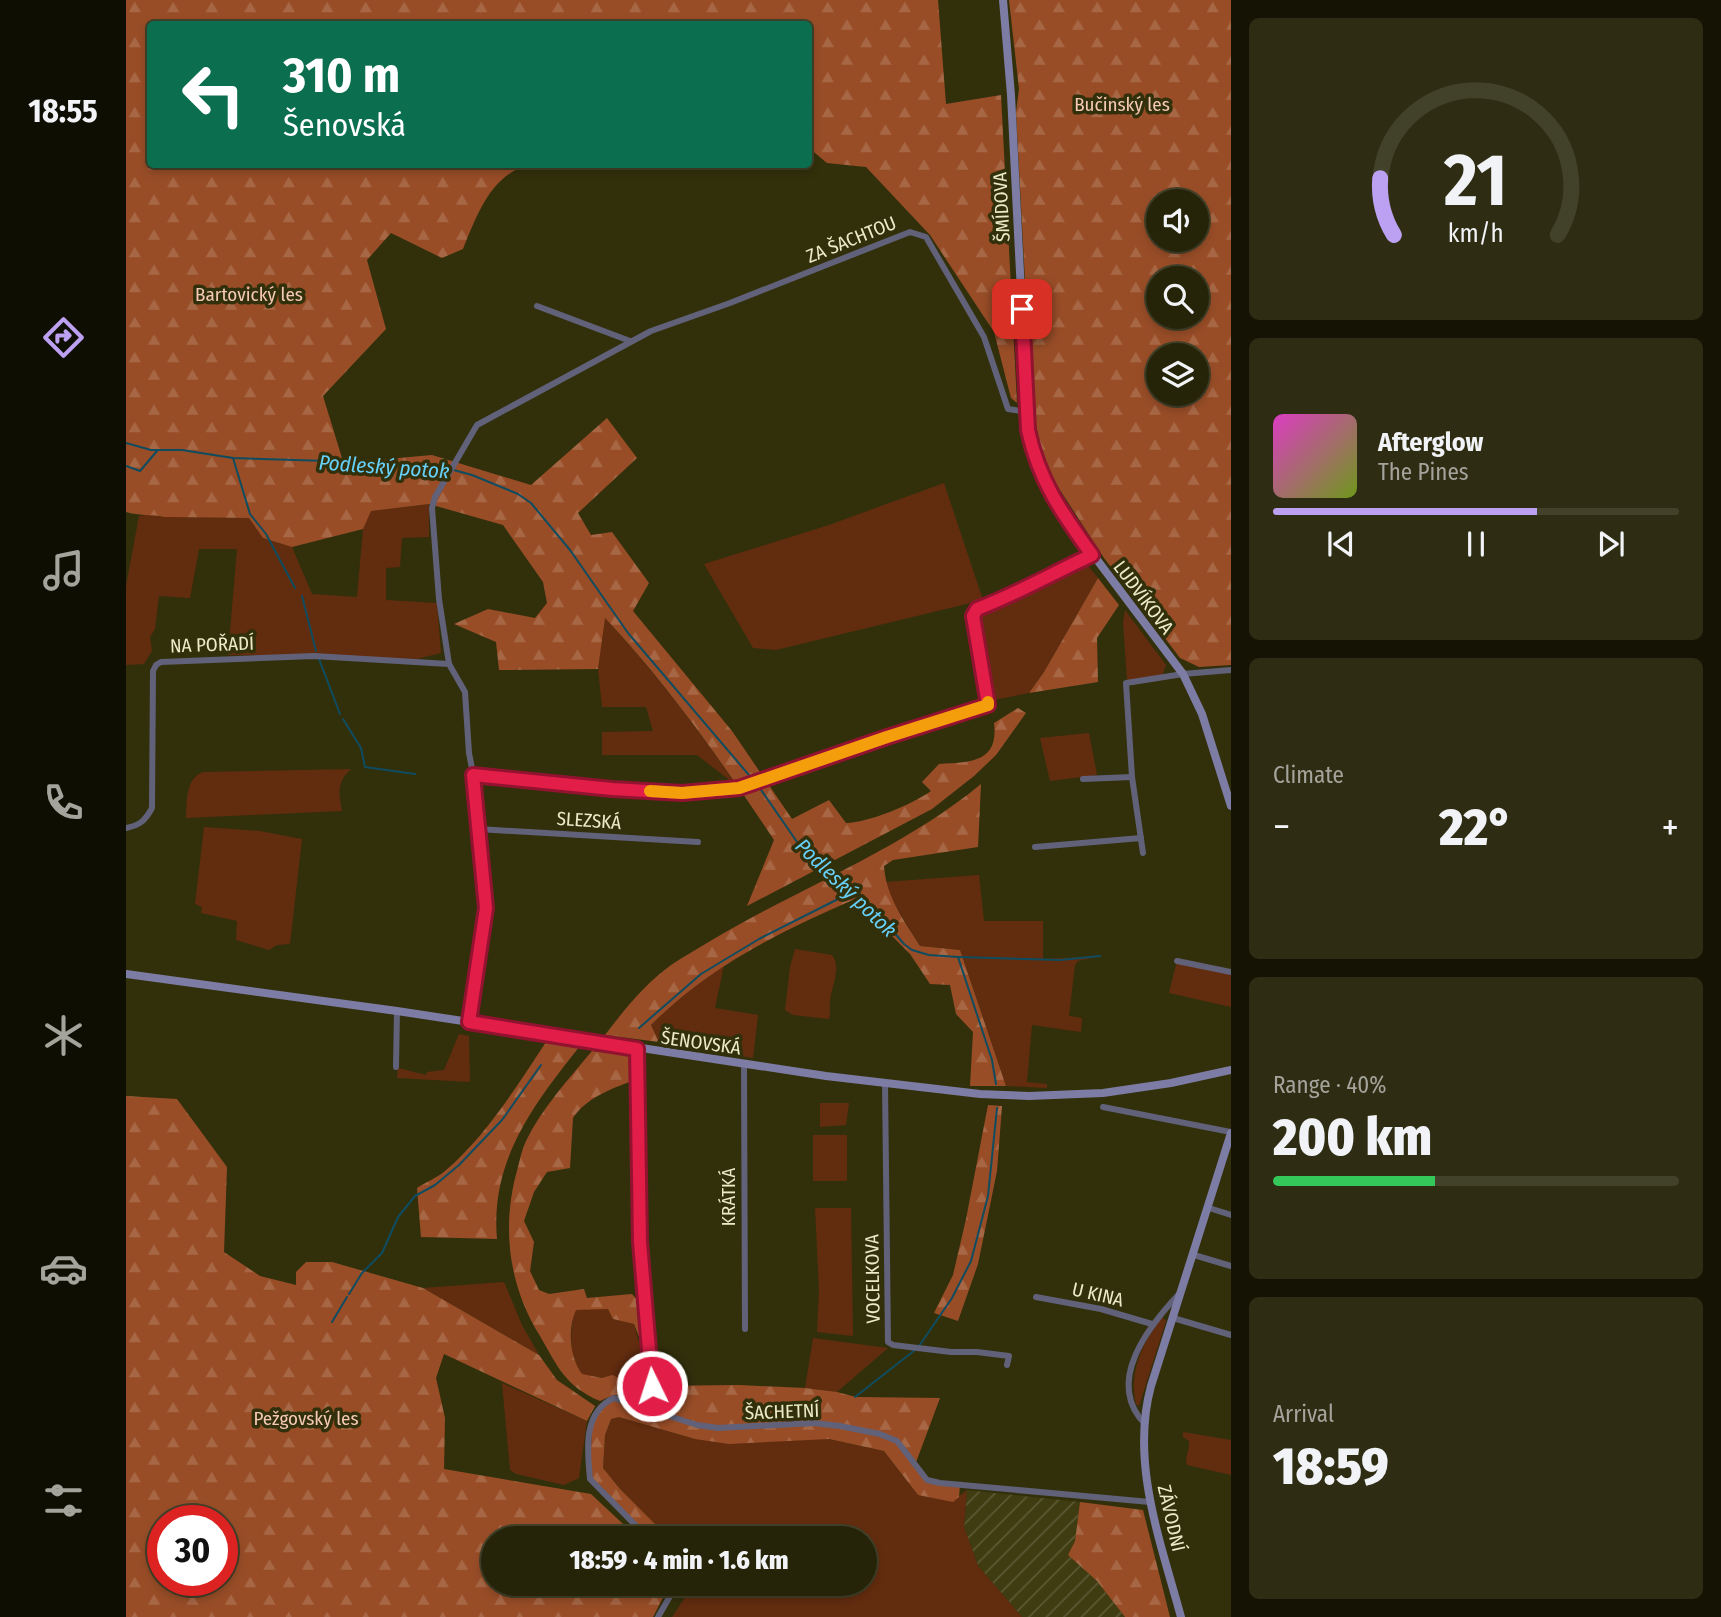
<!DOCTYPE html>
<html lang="en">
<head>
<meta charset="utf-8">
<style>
  body { margin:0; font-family:"Fira Sans Condensed",sans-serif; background:#2e2c12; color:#f1f3f6; height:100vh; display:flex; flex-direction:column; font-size:26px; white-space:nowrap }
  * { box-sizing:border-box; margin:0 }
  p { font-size:23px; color:#a4a49c }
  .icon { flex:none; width:38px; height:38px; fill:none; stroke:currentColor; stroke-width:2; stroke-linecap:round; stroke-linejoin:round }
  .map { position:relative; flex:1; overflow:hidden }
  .sheet { display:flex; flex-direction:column; gap:18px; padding:18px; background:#151404; width:490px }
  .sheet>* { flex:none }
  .top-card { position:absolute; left:21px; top:21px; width:665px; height:147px; border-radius:7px; box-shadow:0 4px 10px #0003,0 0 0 2px #424129; background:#0b6e4f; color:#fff; overflow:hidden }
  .fabs { position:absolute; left:1020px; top:189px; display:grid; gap:14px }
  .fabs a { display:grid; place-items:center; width:63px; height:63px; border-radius:50%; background:#262408; box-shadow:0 4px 10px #0003,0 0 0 2px #424129; font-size:35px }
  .speed { position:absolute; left:21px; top:1505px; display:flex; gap:14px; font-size:35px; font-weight:700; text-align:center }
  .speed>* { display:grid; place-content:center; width:91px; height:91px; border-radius:50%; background:#262408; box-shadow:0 4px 10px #0003,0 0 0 2px #424129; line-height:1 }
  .speed .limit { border:10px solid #d22; background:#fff; color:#111 }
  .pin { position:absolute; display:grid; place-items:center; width:60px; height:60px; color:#fff; margin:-30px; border-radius:14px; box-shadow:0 4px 10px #0006 }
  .me { position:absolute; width:77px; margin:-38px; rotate:356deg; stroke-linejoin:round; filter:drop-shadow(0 0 5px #0008) }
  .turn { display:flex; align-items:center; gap:24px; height:147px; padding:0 21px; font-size:32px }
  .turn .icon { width:91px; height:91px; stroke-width:2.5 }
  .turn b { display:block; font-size:49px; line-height:60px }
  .big { font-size:52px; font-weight:800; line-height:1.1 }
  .sheet .tile { flex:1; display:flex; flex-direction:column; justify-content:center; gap:10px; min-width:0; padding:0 24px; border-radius:10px; background:#2e2c12 }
  .sheet .dial { align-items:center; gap:0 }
  .dial svg { height:182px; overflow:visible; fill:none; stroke:#424129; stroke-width:7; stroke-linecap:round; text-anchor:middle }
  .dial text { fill:#f1f3f6; stroke:none }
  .song { display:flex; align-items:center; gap:21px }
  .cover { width:84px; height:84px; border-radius:10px; background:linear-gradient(135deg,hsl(310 70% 55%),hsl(80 70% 35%)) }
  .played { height:7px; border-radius:4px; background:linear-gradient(90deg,#bca0f2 65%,#424129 65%) }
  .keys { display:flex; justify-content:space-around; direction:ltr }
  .heat { display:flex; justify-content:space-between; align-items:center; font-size:38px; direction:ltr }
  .charge { height:10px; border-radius:5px; background:linear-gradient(90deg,#34c759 40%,#424129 0) }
  .trip { position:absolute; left:355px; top:1526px; width:396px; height:70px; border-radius:35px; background:#262408; box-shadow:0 4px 10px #0003,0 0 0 2px #424129; font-weight:800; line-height:70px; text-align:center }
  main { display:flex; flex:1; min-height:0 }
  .tab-bar { display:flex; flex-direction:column; width:126px; justify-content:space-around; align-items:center; background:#0f0e03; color:#a4a49c }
  .tab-bar .icon { width:49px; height:49px }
  .tab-bar .selected { color:#bca0f2 }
  .tab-bar b { font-size:32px; color:#f1f3f6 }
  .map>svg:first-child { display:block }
  .industrial { fill:url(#industrial-furrows) }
  .green { fill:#622c0f }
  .forest { fill:url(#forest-firs); fill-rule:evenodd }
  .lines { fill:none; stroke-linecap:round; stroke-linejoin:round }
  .stream { stroke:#0f4c60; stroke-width:2 }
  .street { stroke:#61617a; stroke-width:6 }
  .secondary { stroke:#7d7ca5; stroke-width:8 }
  .route-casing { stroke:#92132f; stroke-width:18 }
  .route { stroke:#e11d48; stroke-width:12 }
  .slow { stroke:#f59e0b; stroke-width:12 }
  .labels { text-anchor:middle; stroke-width:7; stroke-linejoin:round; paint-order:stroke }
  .park-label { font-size:19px; fill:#f5c9b5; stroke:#32300b }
  .street-label { font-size:19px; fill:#ecebc8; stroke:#32300b }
  .water-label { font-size:21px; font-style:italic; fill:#66d1fa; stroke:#32300b }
</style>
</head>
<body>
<main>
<nav class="tab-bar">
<b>18:55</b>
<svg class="icon selected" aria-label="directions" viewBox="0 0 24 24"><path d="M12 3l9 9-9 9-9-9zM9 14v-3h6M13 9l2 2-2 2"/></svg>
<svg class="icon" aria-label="music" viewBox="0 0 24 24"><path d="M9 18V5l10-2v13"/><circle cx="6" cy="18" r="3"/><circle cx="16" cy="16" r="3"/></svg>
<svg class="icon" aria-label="phone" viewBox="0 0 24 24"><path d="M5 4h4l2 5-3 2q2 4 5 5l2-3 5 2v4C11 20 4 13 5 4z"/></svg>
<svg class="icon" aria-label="climate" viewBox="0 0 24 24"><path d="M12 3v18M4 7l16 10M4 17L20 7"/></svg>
<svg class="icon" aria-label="car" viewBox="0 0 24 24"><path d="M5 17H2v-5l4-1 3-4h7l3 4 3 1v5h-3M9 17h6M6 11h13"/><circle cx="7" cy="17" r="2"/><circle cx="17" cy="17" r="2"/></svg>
<svg class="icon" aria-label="filters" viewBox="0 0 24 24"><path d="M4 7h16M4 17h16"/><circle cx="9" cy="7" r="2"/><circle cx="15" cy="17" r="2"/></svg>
</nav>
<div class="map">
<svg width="1105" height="1617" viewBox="0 0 1105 1617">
  <defs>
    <pattern id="industrial-furrows" width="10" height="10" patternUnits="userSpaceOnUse" patternTransform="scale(1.75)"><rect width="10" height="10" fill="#3f3c12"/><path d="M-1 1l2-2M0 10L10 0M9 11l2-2" fill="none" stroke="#5b5833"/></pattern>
    <pattern id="forest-firs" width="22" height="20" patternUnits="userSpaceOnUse" patternTransform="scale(1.75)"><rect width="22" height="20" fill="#984d27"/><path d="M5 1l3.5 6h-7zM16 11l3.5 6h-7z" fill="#a76745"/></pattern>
  </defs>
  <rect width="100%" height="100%" fill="#32300b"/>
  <polygon class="industrial" points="841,1490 954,1502 949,1541 942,1555 971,1581 999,1617 896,1617 852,1566 838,1527"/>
  <g class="green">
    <polygon points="818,483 857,600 650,650 627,648 578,564 703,525"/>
    <polygon points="303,504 303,537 276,538 274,567 260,568 260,600 311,603 315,653 291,659 102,655 111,549 73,549 64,598 33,596 29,629 24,637 26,651 18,664 0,665 0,586 13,516 25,514 38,517 123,518 137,538 166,547 186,594 231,597 237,529 244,511"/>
    <polygon points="959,562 972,578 918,672 903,693 868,700 851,620 855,612 897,595 926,577"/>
    <polygon points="999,610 1040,665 1036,676 1001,680 997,623"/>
    <path d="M 478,617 C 527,670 570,726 611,786 L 571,755 L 476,755 L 476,732 L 527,731 L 520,707 L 476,707 L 472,669 Z"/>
    <polygon points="963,733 971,775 924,781 914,738"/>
    <path d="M 225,769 C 210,783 213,793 216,811 L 60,818 C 61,801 59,779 77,772 Z"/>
    <polygon points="78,827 134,831 176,839 164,944 151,945 143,950 110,940 111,921 75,913 76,907 69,904"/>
    <polygon points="853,875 858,921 917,921 917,959 974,956 952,961 949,965 943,1016 956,1018 955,1032 906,1025 901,1082 921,1084 921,1088 880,1086 834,950 794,946 767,902 759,882"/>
    <path d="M 669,949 L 706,955 C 716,968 705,987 704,1001 C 703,1007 705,1012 703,1019 L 667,1015 L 659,1010 L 664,967 Z"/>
    <polygon points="1051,961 1105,974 1105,1007 1043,993"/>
    <polygon points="598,965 589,1008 632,1015 627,1058 533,1042 525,1025 551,999"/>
    <polygon points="333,1034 343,1036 344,1082 271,1078 272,1068 300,1075 301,1072 318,1070"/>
    <polygon points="694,1103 723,1103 720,1125 694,1127"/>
    <rect x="687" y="1135" width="34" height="46"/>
    <polygon points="689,1208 725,1208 727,1336 691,1332 693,1289"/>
    <polygon points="378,1282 396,1325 413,1355 297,1288"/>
    <path d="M 475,1308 L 482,1309 L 487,1319 L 508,1324 C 512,1343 527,1377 518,1396 L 513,1394 L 507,1385 L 491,1377 L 476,1378 L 456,1375 C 443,1357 444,1333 448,1313 L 450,1310 Z"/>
    <path d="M 1036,1317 L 1040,1321 L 1013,1406 L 1010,1404 C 1002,1371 1017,1343 1036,1317 Z"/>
    <polygon points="687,1338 762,1348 711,1392 679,1388"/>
    <polygon points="376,1383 461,1421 453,1478 438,1485 390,1474 384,1470"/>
    <polygon points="493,1417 569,1439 703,1439 758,1451 792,1495 827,1501 841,1490 838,1527 852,1566 896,1617 546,1617 558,1599 562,1584 738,1584 738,1538 543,1538 494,1489 477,1468 479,1435 485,1419"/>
    <path d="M 1057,1432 L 1105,1440 L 1105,1475 L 1061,1465 C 1058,1457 1064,1450 1063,1441 L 1057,1437 Z"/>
  </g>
  <g class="forest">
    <path d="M 0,0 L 812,0 L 820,104 L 875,95 L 891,403 L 885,398 L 868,332 L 804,235 L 740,167 L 701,163 L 683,148 L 682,24 L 24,24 L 24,164 L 403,165 C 365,174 350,217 337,249 L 316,258 L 265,233 L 241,260 L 260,329 L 197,396 L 216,458 L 250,460 L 306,455 L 405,485 L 481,418 L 511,458 L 452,513 L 465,535 L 486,532 L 523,583 L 507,611 L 606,731 L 666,819 L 703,800 L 720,823 C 744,822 785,805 805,791 L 796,782 L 813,764 C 844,762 873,763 868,723 L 892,708 L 900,713 L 870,755 L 848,776 L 806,809 L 621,906 L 648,840 C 596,762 543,686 479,618 L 472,669 L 373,670 L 370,642 L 328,624 L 362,609 L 409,618 L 421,603 L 417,582 L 377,525 L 303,504 L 245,511 L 237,529 L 166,547 L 137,538 L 123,518 L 38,517 C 25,514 13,516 0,512 Z"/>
    <path d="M 883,0 L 1105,0 L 1105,665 L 1073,667 L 1054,658 L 978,558 L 921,470 L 906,411 L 890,112 L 893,89 ZM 1032,201 L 1071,201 L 1071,240 L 1032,240 ZM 1032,278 L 1071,278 L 1071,317 L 1032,317 ZM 1032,355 L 1071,355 L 1071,394 L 1032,394 Z"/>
    <polygon points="972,578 993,605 971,638 972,682 903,693 918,672"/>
    <path d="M 855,784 L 852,847 L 767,860 L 758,866 C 760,897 778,920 794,946 L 834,950 L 880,1086 L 844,1086 L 847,1032 L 830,1014 L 824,985 L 804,984 L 784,954 L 729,899 C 655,931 582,967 525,1025 L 533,1042 L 479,1035 C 498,1010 519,984 545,965 C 558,956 573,948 586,940 C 675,887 775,850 855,784 Z"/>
    <path d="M 420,1042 L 454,1046 C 408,1104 364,1160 371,1239 L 295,1237 L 291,1188 C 300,1182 311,1178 319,1171 C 360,1136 391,1086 420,1042 Z"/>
    <path d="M 466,1051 L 506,1056 L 506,1081 C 485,1089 460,1098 447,1118 L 444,1168 L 421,1172 L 408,1192 L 398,1221 L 408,1242 L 404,1271 L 413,1290 L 423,1294 L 458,1289 L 461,1298 L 506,1294 L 514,1303 L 515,1342 L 508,1324 L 487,1319 L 482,1309 L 450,1310 C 441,1329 444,1358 456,1374 L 476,1378 L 486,1375 L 503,1382 L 513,1394 L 518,1396 L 520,1404 C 501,1395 492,1391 474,1401 C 439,1386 432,1367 414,1336 C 382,1285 375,1225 392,1167 C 394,1159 396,1149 400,1141 C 416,1108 442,1080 466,1051 Z"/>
    <path d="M 0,1096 L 51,1099 L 101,1167 L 98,1252 L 134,1276 L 170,1285 L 170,1272 L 180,1262 L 206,1262 L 297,1288 L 413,1355 L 431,1380 L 469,1406 L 461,1421 L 318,1354 L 310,1378 L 319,1418 L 318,1469 L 465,1494 L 512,1538 L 368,1538 L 368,1584 L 542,1584 L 543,1586 L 527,1617 L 0,1617 ZM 37,1521 L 96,1521 L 96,1580 L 37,1580 Z"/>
    <polygon points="862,1105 876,1106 871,1171 852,1264 832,1321 808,1313 827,1275 840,1219"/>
    <polygon points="613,1385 679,1388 711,1392 730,1397 814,1398 789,1465 801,1480 834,1485 833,1497 827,1502 792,1495 758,1451 703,1439 603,1444 569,1439 493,1417 485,1419 479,1435 477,1468 494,1489 543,1538 522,1538 464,1479 466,1419 488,1398 527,1411 525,1386"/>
    <polygon points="954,1502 1017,1510 1044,1617 999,1617 971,1581 942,1555 949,1541"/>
  </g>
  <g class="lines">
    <g class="stream">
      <polyline points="0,443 25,450 56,450 107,458 234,462 324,469 346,475 392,494 405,503 444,550 502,633 628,781"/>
      <polyline points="107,458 124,514 140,534 169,588"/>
      <polyline points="0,466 14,471 31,451"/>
      <polyline points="176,596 190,651"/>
      <polyline points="193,659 214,714"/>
      <polyline points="217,719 235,748 239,767 289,774"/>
      <polyline points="631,784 678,852 741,901 778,944 786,950 803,955 832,957 866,1060 870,1084"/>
      <polyline points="832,957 934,960 974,956"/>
      <polyline points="513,1028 575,974 633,939 726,892"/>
      <polyline points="223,1294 236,1273 256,1253 272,1217 289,1196 309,1185 333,1165 376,1120 415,1065"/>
      <polyline points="206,1322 221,1297"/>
      <polyline points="793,1346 826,1298 845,1261 862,1196 871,1108"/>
      <polyline points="729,1397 789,1350"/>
    </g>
    <g class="street">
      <polyline points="411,306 504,341"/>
      <polyline points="347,775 486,789 556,793 613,787 761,737 862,705 847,616 851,609 895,592 926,573 966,555"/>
      <polyline points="957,779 1006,777"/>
      <path d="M 0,828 C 14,825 19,821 26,808 L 27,671 L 30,665 L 35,662 L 188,656 L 323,664"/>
      <polyline points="352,829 572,842"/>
      <polyline points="909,847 1015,838"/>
      <polyline points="1017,853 1006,777 1000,683 1057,674 1105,670"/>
      <polyline points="1051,961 1105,972"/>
      <polyline points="343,1022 360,908 357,854 350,821 349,784 343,753 339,692 323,664 313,599 306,508 309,497 351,425 525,331 604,303 784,232 800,237 858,337 882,409 901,412"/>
      <polyline points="511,1049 514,1242 527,1412"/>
      <polyline points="618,1064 619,1329"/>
      <polyline points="270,1067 271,1011"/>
      <polyline points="759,1084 762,1342 767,1345 825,1352 851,1352 883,1356 881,1365"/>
      <polyline points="977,1107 1105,1132"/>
      <polyline points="1083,1208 1105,1215"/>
      <polyline points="1068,1255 1105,1266"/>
      <polyline points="910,1297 975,1309 1026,1324"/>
      <polyline points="1047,1318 1105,1335"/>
      <path d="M 1019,1424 C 978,1382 1023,1326 1053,1294"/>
      <path d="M 522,1538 L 464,1479 C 461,1449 457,1412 488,1398 L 571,1425 L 592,1428 L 688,1423 L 714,1426 L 754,1434 L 771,1441 L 801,1480 L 814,1483 L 1024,1502"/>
      <polyline points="532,1617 551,1584"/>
    </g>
    <g class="secondary">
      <polyline points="877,0 885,95 902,430 913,471 932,508 1057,674 1076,714 1105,806"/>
      <polyline points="0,974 271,1011 700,1076 854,1094 903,1096 977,1093 1045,1083 1105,1070"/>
      <path d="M 1055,1617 C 1035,1543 1004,1463 1025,1386 L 1105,1133"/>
    </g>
  </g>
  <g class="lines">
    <defs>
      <path id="route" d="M 526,1386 L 514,1242 L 511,1049 L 343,1022 L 360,908 L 347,775 L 486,789 L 556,793 L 613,788 L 761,737 L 862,705 L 847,616 L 851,609 C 891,594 927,573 966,555 C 936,513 913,481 902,430 L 896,309"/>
    </defs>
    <use href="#route" class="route-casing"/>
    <use href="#route" class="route"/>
    <polyline class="slow" points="524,791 556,793 613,788 761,737 862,705 862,702"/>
  </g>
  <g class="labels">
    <g class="park-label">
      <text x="996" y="111">Bučinský les</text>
      <text x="123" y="301">Bartovický les</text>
      <text x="180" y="1425">Pežgovský les</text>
    </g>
    <g class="street-label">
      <text transform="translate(875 207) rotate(-93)" y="7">ŠMÍDOVA</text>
      <text transform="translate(725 239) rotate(-22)" y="7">ZA ŠACHTOU</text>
      <text transform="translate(1018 597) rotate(53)" y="7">LUDVÍKOVA</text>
      <text transform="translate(86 644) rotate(-2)" y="7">NA POŘADÍ</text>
      <text transform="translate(463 820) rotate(4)" y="7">SLEZSKÁ</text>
      <text transform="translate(575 1042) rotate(8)" y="7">ŠENOVSKÁ</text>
      <text transform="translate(602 1197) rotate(-90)" y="7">KRÁTKÁ</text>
      <text transform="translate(746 1279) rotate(-91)" y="7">VOCELKOVA</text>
      <text transform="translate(972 1294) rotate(13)" y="7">U KINA</text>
      <text transform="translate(656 1411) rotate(-2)" y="7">ŠACHETNÍ</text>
      <text transform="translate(1046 1518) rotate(77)" y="7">ZÁVODNÍ</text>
    </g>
    <g class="water-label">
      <text transform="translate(258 467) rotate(4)" y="7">Podleský potok</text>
      <text transform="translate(720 888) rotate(44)" y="7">Podleský potok</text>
    </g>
  </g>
</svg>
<div class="fabs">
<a><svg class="icon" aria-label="sound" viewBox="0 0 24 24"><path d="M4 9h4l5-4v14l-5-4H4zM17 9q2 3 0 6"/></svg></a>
<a><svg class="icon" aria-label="search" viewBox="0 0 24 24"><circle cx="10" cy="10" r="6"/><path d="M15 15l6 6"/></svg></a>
<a><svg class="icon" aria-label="layers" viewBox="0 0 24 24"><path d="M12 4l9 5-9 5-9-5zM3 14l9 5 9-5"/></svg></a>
</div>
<div class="speed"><div class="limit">30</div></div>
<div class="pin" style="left:896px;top:309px;background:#d93025"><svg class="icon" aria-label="arrive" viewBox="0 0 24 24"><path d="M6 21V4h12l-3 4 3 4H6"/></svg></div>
<svg class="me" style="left:526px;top:1386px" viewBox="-20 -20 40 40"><circle r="17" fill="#e11d48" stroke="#fff" stroke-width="3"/><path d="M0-11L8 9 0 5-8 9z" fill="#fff"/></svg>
<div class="trip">18:59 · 4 min · 1.6 km</div>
<div class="top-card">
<div class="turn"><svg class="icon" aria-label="left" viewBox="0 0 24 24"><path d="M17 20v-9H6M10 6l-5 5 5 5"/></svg><div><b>310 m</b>Šenovská</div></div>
</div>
</div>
<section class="sheet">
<div class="tile dial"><svg viewBox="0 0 100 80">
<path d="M14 69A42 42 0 1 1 86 69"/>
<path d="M14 69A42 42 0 0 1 8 44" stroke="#bca0f2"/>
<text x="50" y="56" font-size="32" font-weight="700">21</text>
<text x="50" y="72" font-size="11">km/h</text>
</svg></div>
<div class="tile">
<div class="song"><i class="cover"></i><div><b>Afterglow</b><p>The Pines</p></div></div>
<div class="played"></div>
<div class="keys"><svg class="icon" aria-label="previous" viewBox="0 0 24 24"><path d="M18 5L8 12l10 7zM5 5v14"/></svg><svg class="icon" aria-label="pause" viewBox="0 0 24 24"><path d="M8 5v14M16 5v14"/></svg><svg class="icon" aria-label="next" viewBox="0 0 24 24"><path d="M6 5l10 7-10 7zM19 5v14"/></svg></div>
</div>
<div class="tile"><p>Climate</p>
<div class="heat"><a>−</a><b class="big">22°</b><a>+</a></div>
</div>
<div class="tile"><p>Range · 40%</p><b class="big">200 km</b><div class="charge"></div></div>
<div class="tile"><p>Arrival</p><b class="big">18:59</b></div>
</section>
</main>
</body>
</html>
